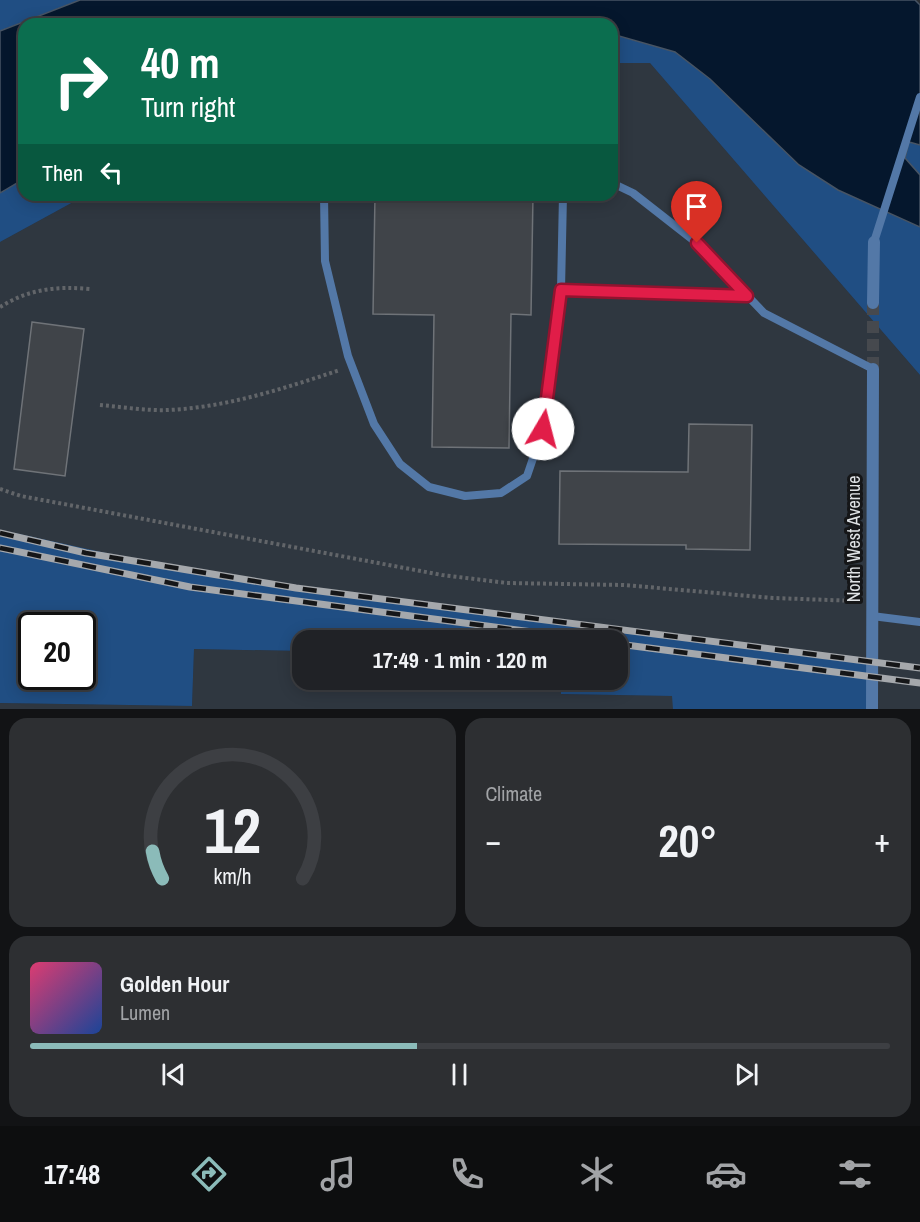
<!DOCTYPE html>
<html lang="en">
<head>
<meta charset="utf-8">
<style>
  body { margin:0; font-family:"Archivo Narrow",sans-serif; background:#2d2f32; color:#f1f3f6; height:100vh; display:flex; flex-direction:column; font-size:22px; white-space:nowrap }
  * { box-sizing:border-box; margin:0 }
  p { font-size:20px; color:#a2a4a7 }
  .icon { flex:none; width:33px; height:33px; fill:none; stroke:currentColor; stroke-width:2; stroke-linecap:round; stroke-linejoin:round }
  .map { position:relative; height:709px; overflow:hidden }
  .side { display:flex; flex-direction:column; gap:9px; padding:9px; background:#121315; flex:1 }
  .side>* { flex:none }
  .hud { position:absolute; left:18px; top:18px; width:600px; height:183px; border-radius:18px; box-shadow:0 3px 15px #0003,0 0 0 2px #3d3f43; background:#0b6e4f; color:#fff; overflow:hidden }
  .speed { position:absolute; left:18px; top:612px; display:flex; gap:12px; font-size:30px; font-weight:700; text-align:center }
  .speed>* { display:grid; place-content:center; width:78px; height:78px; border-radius:50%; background:#202226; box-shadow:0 3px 15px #0003,0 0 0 2px #3d3f43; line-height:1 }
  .speed .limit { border:3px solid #111; border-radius:9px; background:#fff; color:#111 }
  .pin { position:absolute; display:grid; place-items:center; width:51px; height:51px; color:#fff; margin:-62px -26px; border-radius:50% 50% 50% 0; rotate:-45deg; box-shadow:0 0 6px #0007 }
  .pin .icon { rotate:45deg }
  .me { position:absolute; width:66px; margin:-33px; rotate:8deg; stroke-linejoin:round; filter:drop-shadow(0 0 4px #0008) }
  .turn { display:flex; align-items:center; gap:21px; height:126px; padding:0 24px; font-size:27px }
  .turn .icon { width:78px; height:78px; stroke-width:2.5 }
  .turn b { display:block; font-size:42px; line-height:51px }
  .then { display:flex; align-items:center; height:57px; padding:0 24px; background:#0003; gap:12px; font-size:22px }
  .big { font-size:45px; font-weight:700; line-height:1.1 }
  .side .tile { flex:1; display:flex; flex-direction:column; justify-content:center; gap:9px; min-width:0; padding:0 21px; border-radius:18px; background:#2d2f32 }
  .side .dial { align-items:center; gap:0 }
  .dial svg { height:156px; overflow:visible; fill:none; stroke:#3d3f43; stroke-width:7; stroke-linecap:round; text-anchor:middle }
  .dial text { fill:#f1f3f6; stroke:none }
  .song { display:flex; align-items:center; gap:18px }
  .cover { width:72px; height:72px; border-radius:9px; background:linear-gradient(135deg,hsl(340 70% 55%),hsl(220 70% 35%)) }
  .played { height:6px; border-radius:3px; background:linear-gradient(90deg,#8bbbb9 45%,#3d3f43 45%) }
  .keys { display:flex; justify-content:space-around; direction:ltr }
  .heat { display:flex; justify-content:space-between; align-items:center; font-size:33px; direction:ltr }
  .side .tiles { flex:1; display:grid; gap:9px; grid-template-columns:1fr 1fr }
  .tile:last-child { grid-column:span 2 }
  .trip { position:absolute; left:292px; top:630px; width:336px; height:60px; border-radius:18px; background:#202226; box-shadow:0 3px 15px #0003,0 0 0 2px #3d3f43; font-weight:700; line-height:60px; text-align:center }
  .tab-bar { display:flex; height:96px; justify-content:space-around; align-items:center; background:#0d0e0f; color:#a2a4a7 }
  .tab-bar .icon { width:42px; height:42px }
  .tab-bar .current { color:#8bbbb9 }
  .tab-bar b { font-size:27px; color:#f1f3f6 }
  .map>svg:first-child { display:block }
  .built { fill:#2f3740 }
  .green { fill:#204e83; fill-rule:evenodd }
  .water { fill:#05172d; stroke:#475464; stroke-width:1.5 }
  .building { fill:#404449; stroke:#6f7378; stroke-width:1.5 }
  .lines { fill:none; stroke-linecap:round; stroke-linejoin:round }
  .minor-tunnel { stroke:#46494e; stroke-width:12; stroke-dasharray:12 6; stroke-linecap:butt }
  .path { stroke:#626569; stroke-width:4; stroke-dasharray:3 3; stroke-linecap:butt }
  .service { stroke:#5378a7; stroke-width:8 }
  .minor { stroke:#5378a7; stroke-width:12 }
  .rail-casing { stroke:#a5a8ac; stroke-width:7 }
  .rail { stroke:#151618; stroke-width:4.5; stroke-dasharray:14; stroke-linecap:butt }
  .route-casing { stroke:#92132f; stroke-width:15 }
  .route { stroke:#e11d48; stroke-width:10 }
  .labels { text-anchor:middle; stroke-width:6; stroke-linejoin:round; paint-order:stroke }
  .street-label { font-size:18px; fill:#e0e3e6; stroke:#151618 }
</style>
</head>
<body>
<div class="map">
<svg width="920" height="709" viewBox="0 0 920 709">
  <rect width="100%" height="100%" fill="#2b2e33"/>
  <g class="built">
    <polygon points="612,63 650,63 920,375 920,709 871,709 871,660 526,621 92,554 0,530 0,242 86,195 612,195"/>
    <polygon points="194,649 303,651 303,680 561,680 561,694 673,696 673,709 0,709 0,703 192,706"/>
  </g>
  <g class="green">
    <polygon points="0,0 80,0 0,31"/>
    <polygon points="612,34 675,52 710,79 799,165 838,190 920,227 920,375 650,63 612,63"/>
    <polygon points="909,142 920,145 920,175 904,158"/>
    <polygon points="24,179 24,195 86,195 0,242 0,193"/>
    <path d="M 0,530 C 99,551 198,575 299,590 C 489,618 680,636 871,660 L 871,709 L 673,709 L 672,696 L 561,694 L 561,680 L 618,680 L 618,640 L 303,640 L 303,651 L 194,649 L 192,706 L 0,703 ZM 32,626 L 82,626 L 82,676 L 32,676 Z"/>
  </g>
  <polygon class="water" points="80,0 915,0 920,5 920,145 909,142 905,158 920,175 920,227 838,190 799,165 710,79 675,52 612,34 612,24 24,24 24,179 0,193 0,31"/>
  <g class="building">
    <polygon points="375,195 533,195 531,315 511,314 509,448 432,447 434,315 373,314"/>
    <polygon points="32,322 84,329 65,476 14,469"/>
    <polygon points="689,424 752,425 750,550 686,549 686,545 559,544 560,471 688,472"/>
  </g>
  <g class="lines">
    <polyline class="minor-tunnel" points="873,369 873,303"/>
    <g class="path">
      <path d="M 0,307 C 29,289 56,286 90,289"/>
      <path d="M 100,405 C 123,407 147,411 169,410 C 228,407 285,388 340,370"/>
      <polyline points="0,489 21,496 442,575 507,583 624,585 773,598 857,601"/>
    </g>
    <g class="service">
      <polyline points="612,183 633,193 697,243 764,313 873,369"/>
      <polyline points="324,195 325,261 348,356 374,424 400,464 429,487 465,496 501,493 527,476 543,429 561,290 563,195"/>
      <polyline points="874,242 920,97"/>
      <polyline points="561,290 747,296"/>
      <polyline points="872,616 920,622"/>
    </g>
    <g class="minor">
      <polyline points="873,303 874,242"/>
      <polyline points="872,709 873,369"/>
    </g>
    <defs>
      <g id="rail">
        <polyline points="0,533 86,553 296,588 920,668"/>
        <polyline points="0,548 190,587 594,640"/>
        <polyline points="618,644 920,683"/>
      </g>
    </defs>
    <use href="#rail" class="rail-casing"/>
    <use href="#rail" class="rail"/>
  </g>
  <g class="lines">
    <defs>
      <polyline id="route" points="543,429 561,290 747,296 697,243"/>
    </defs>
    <use href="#route" class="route-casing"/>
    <use href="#route" class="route"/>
  </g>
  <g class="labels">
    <g class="street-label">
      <text transform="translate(854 539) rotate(-90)" y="6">North West Avenue</text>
    </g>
  </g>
</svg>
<div class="speed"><div class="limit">20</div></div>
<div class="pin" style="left:697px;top:243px;background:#d93025"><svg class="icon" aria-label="arrive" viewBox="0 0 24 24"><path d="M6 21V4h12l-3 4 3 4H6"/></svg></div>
<svg class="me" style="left:543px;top:429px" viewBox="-20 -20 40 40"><circle r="19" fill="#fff"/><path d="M0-13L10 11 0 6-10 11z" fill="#e11d48"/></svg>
<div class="trip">17:49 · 1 min · 120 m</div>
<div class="hud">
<div class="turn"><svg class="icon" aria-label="right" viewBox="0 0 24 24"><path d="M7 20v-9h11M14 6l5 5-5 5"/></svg><div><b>40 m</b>Turn right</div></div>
<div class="then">Then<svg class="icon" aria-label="left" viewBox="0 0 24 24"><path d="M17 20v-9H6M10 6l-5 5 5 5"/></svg></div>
</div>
</div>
<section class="side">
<div class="tiles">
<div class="tile dial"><svg viewBox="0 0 100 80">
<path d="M14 69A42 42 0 1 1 86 69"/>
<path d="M14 69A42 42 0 0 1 9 55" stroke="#8bbbb9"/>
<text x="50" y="56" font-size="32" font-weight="700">12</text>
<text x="50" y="72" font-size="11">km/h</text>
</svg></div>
<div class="tile"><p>Climate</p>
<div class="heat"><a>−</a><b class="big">20°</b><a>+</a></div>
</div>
<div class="tile">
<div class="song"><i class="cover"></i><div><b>Golden Hour</b><p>Lumen</p></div></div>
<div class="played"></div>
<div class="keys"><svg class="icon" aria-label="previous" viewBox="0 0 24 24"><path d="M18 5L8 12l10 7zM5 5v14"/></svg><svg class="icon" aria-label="pause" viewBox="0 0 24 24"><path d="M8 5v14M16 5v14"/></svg><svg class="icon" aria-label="next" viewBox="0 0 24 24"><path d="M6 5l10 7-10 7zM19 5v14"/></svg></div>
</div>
</div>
</section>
<nav class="tab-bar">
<b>17:48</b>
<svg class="icon current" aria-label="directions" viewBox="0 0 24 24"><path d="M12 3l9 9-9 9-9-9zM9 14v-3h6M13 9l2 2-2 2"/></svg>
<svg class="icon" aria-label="music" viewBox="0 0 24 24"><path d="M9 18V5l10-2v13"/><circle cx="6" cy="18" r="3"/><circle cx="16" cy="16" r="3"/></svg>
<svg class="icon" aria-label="phone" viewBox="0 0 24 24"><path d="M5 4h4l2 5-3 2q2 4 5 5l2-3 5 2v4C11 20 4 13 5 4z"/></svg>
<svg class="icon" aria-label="climate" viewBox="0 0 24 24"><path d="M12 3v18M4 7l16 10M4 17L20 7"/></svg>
<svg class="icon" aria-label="car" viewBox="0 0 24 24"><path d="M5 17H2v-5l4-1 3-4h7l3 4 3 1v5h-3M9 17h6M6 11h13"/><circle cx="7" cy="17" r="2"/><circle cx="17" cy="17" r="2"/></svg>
<svg class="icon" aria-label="filters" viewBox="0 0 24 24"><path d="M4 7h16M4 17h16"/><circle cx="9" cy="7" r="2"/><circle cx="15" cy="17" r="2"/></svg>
</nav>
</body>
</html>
